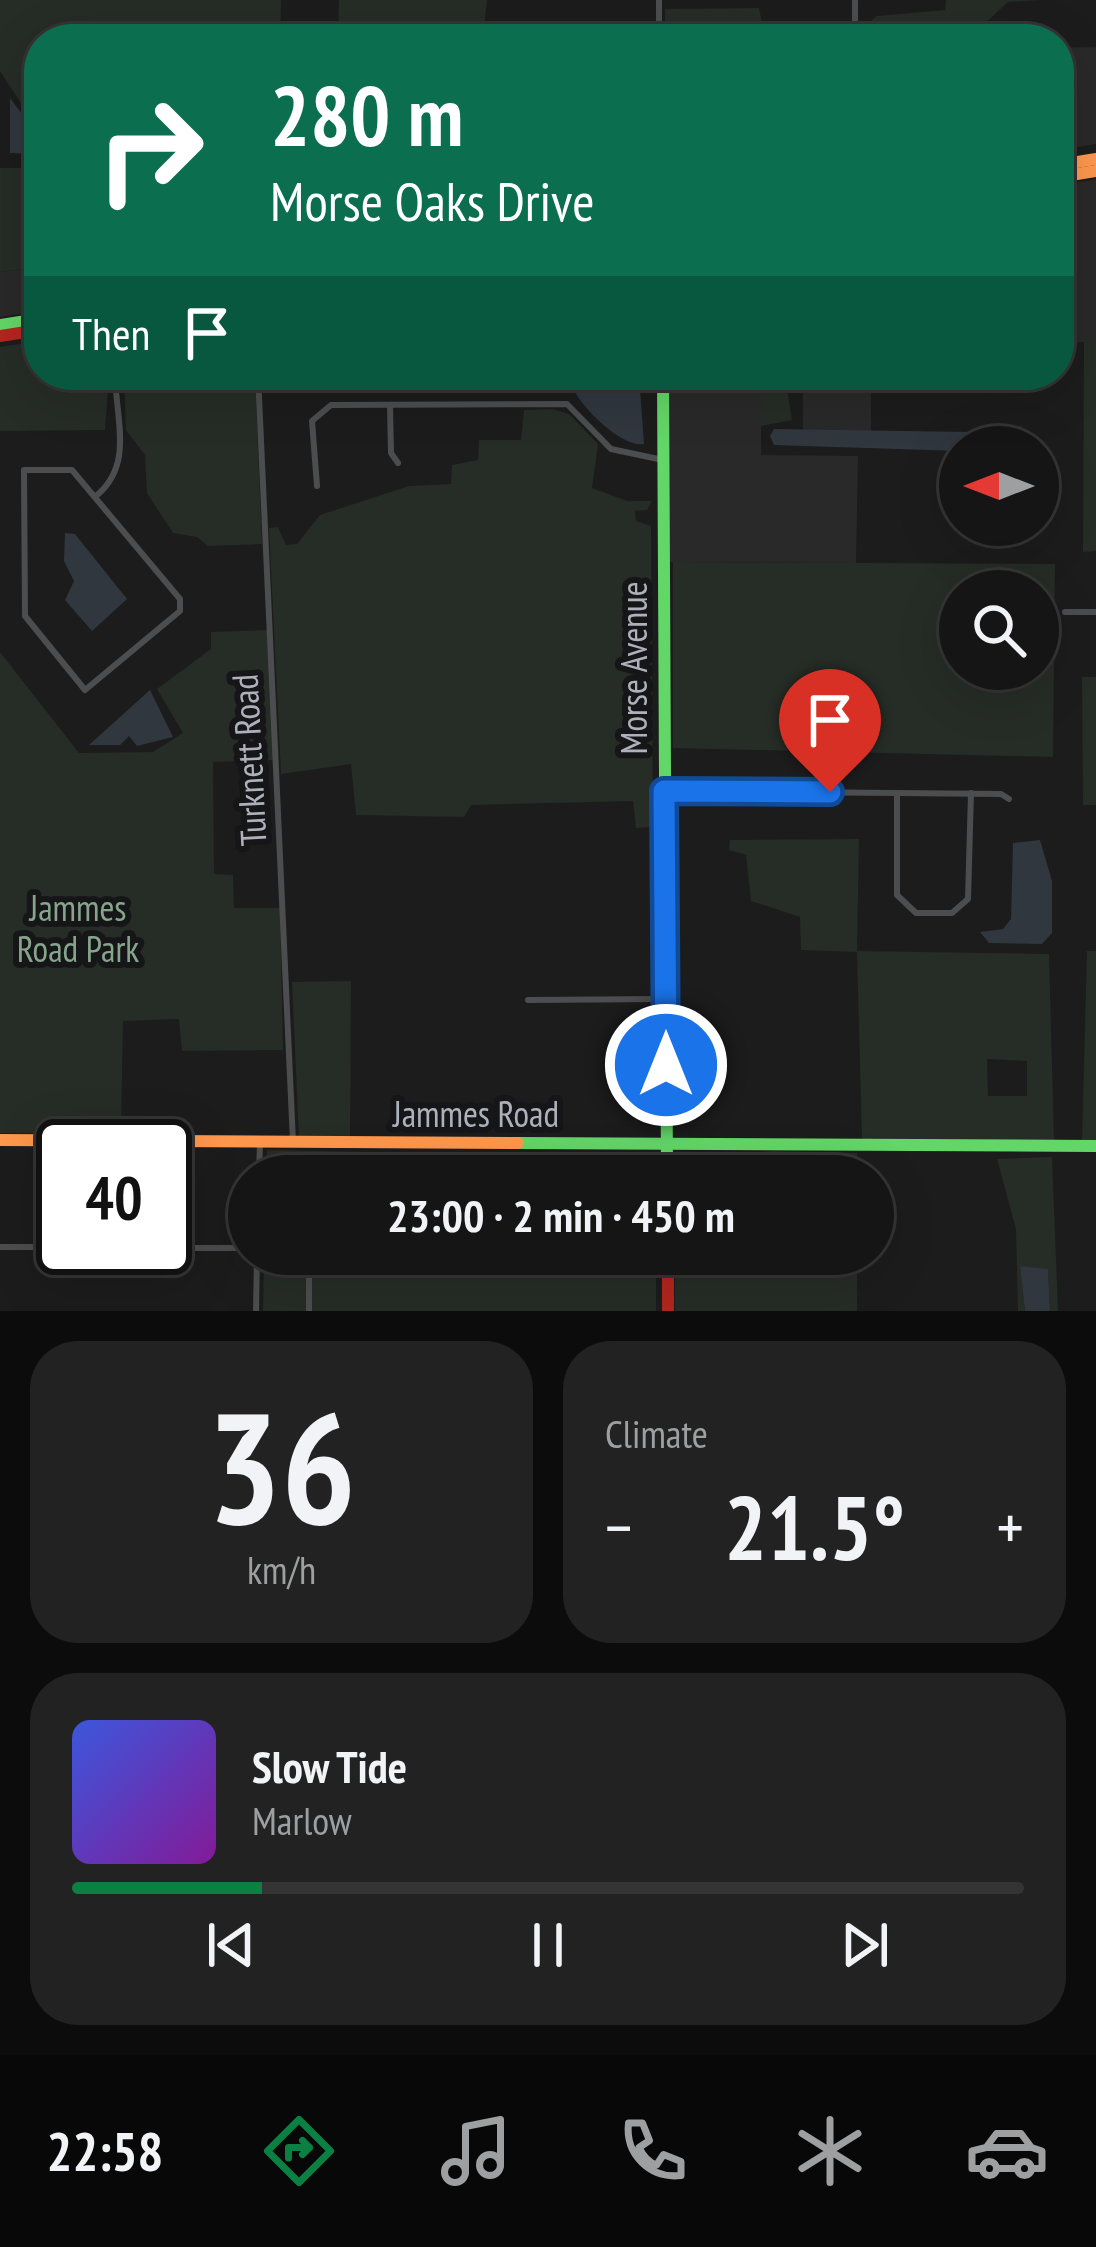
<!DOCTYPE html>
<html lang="en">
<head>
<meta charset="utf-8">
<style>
  body { margin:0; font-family:"PT Sans Narrow",sans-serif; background:#222; color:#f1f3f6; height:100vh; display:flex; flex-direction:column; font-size:45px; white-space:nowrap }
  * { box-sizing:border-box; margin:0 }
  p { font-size:39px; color:#9d9fa0 }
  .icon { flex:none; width:66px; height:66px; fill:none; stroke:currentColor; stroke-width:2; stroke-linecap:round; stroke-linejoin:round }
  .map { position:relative; height:1311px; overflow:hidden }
  .drawer { display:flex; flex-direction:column; gap:30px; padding:30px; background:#0c0c0c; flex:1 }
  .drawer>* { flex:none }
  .banner { position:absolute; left:24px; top:24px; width:1050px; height:366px; border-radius:48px; box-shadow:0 12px 48px #0002,0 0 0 3px #343434; background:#0b6e4f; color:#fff; overflow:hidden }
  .needle { width:78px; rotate:270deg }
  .buttons { position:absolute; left:939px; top:426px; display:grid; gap:24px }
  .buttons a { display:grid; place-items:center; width:120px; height:120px; border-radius:50%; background:#151515; box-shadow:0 12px 48px #0002,0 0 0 3px #343434; font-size:60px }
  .speed { position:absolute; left:36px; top:1119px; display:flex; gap:24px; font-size:60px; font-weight:700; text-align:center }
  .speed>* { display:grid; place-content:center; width:156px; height:156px; border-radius:50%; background:#151515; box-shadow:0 12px 48px #0002,0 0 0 3px #343434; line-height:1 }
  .speed .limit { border:6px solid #111; border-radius:18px; background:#fff; color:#111 }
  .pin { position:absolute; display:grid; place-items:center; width:102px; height:102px; color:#fff; margin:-123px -51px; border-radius:50% 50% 50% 0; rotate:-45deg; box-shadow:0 0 12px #0007 }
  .pin .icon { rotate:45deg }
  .me { position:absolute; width:132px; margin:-66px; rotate:0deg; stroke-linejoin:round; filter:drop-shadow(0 0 9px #0008) }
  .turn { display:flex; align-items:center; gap:42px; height:252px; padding:0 48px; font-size:54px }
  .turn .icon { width:156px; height:156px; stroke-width:2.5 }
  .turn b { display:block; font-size:84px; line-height:102px }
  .then { display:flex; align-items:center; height:114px; padding:0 48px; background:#0003; gap:24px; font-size:45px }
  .big { font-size:90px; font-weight:700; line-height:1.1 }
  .drawer .widget { flex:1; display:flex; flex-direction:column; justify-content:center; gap:18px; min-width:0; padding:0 42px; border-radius:48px; background:#222 }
  .drawer .dial { align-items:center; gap:0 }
  .dial b { font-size:156px; line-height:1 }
  .song { display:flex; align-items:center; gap:36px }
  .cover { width:144px; height:144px; border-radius:18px; background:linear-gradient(135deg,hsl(230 70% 55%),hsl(290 70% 35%)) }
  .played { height:12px; border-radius:6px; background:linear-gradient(90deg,#0b8043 20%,#343434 20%) }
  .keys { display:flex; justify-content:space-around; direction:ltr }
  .heat { display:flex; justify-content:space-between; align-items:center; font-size:66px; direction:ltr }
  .drawer .tiles { flex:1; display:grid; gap:30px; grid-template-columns:1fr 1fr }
  .widget:last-child { grid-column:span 2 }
  .trip { position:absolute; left:228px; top:1155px; width:666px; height:120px; border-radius:60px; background:#151515; box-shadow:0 12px 48px #0002,0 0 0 3px #343434; font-weight:700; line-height:120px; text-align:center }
  .tabs { display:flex; height:192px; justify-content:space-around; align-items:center; background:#080808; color:#9d9fa0 }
  .tabs .icon { width:84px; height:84px }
  .tabs .selected { color:#0b8043 }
  .tabs b { font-size:54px; color:#f1f3f6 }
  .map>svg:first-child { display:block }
  .built { fill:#29292a }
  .green { fill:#262c26; fill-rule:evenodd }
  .water { fill:#31373f }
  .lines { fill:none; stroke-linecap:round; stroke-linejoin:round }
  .street { stroke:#4c4d4e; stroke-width:6 }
  .fast { stroke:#63d668; stroke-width:12 }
  .slow { stroke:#ff974d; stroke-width:12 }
  .jam { stroke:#b3261e; stroke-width:12 }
  .route-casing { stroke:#114b97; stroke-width:30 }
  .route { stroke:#1a73e8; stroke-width:21 }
  .labels { text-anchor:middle; stroke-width:12; stroke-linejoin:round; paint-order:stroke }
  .street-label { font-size:36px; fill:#aeb1bb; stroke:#161618 }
  .park-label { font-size:36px; fill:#87a48c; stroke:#161618 }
</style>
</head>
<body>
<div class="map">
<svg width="1096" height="1311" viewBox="0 0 1096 1311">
  <rect width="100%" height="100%" fill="#1c1c1c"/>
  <g class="built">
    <polygon points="1096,47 1096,144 1059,150 1059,48"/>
    <polygon points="1096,179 1096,342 1059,342 1059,186"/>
    <polygon points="22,269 26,303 39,301 39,311 0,317 0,272"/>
    <polygon points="669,375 761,375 761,455 858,456 856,563 667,562"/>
    <polygon points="803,375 871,375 871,431 803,430"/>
  </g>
  <g class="green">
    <polygon points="0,0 281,0 280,39 39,39 39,131 0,71"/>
    <polygon points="339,0 487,0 483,39 338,39"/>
    <polygon points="946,0 1042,0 1008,2 968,39 865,39 864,26 877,16 945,10"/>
    <polygon points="759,8 765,39 665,39 665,9"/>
    <polygon points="0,168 39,168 39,301 25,303 22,269 0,272"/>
    <polygon points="39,341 39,375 109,375 105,430 0,431 0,347"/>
    <polygon points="1084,342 1096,342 1096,551 1083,552"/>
    <polygon points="124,375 255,375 262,544 208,546 197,537 173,533 147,493 145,455 126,430"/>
    <polygon points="761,375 785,375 792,420 761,426"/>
    <polygon points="553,409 569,414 598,444 592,488 627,501 652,501 647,510 635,511 636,521 651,526 653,827 636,828 633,801 471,805 464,817 356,815 351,764 281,774 269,528 278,527 286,545 297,544 320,515 409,486 451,484 452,465 478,460 479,440 521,440 524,410"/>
    <path d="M 673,562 L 1055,564 L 1053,757 L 673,748 ZM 960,591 L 1038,591 L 1038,669 L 960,669 Z"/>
    <polygon points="267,630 274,760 213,762 214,874 233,875 234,908 280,908 283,1050 182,1051 179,1019 123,1021 121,1134 0,1133 0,652 79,753 153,752 183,733 157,689 211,649 211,632"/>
    <polygon points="1082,677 1096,677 1096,805 1083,805"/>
    <path d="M 859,839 L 857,951 L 1049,954 L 1054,1140 L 862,1140 L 857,952 L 801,950 L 800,917 L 751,901 L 746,855 L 729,850 L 730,840 ZM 987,1059 L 1027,1061 L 1027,1096 L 988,1096 Z"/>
    <polygon points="1087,951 1096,951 1096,1140 1082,1140"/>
    <polygon points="351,981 350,1136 299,1137 292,982"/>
    <polygon points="267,1150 650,1157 655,1176 266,1176"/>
    <polygon points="773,1151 857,1153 857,1176 675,1176 675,1159"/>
    <polygon points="1052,1157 1058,1311 1050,1311 1048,1270 1020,1266 1025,1311 1018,1311 1016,1229 997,1159"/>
    <polygon points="264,1254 656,1254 656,1311 263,1311"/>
    <rect x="675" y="1254" width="182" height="57"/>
  </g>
  <g class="water">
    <polygon points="10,98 39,137 39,154 10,153"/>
    <path d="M 573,375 L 639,375 L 644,444 C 623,448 587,412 576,394 C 572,389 574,381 573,375 Z"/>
    <polygon points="774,429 1028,433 1037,444 960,447 960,451 774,445 770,436"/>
    <polygon points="65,533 75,534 127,599 92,631 65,600 74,581 64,561"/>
    <polygon points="150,690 173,737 137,746 129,736 120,745 89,745"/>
    <polygon points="1040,840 1052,881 1052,933 1042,944 989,943 980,932 1003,929 1011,919 1013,843"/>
    <polygon points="1020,1266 1048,1269 1050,1311 1025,1311"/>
  </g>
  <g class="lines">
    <g class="street">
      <polyline points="855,0 855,39"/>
      <polyline points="659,39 659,0"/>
      <polyline points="258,375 293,1142"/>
      <polyline points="390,405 391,453 398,463"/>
      <polygon points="24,470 72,470 180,599 180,611 85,690 25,616"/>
      <polyline points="317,486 312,421 331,405 567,404 611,449 663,460"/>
      <path d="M 96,496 C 134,465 116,420 115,375"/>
      <polyline points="1065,612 1096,612"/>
      <polyline points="666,791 1001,794 1009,799"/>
      <polyline points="897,793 897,895 916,913 952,913 968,899 971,793"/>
      <polyline points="528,1000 666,999"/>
      <polyline points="259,1176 260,1142"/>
      <polyline points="0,1247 63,1247"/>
      <polyline points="165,1248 249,1248"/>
      <polyline points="309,1254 309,1311"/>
      <polyline points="256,1311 257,1254"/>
    </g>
    <g class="fast">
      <polyline points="0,325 39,319"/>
      <polyline points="663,375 667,1176"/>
      <polyline points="518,1143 1096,1146"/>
    </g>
    <g class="slow">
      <polyline points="1059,165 1096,159"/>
      <polyline points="1059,177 1096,171"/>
      <polyline points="0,1140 518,1143"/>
    </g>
    <g class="jam">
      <polyline points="0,336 39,330"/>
      <polyline points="668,1254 668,1311"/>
    </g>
  </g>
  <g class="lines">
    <defs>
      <polyline id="route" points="666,1065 664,791 830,792"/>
    </defs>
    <use href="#route" class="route-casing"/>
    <use href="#route" class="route"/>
  </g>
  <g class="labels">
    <g class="street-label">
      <text transform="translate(634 668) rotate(-90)" y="13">Morse Avenue</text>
      <text transform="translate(249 760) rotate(-93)" y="13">Turknett Road</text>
      <text x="476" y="1127">Jammes Road</text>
    </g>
    <g class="park-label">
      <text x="78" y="921">Jammes<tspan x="78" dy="41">Road Park</tspan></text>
    </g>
  </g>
</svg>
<div class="buttons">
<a><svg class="needle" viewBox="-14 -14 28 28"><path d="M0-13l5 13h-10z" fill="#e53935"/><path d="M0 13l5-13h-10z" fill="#9d9fa0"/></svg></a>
<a><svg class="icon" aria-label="search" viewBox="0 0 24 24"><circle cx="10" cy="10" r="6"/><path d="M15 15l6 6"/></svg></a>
</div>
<div class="speed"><div class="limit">40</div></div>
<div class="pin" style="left:830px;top:792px;background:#d93025"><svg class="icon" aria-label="arrive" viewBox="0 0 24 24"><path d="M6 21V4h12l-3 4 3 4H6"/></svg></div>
<svg class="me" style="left:666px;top:1065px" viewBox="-20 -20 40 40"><circle r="17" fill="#1a73e8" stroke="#fff" stroke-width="3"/><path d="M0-11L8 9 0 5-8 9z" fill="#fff"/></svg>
<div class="trip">23:00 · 2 min · 450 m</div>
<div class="banner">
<div class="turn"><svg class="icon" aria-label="right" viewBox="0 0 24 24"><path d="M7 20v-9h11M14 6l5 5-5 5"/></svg><div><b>280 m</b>Morse Oaks Drive</div></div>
<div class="then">Then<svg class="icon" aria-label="arrive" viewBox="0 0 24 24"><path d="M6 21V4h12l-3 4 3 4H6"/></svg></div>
</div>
</div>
<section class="drawer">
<div class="tiles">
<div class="widget dial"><b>36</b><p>km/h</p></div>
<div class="widget"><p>Climate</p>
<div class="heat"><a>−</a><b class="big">21.5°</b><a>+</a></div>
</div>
<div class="widget">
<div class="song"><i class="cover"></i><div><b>Slow Tide</b><p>Marlow</p></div></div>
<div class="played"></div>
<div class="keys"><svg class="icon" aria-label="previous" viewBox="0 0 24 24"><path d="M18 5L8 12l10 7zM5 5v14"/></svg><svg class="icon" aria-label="pause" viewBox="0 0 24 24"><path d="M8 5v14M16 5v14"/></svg><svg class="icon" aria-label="next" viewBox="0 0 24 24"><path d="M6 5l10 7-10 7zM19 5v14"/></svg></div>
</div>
</div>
</section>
<nav class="tabs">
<b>22:58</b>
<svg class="icon selected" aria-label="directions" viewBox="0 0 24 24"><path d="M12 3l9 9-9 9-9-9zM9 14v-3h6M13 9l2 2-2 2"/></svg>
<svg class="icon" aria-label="music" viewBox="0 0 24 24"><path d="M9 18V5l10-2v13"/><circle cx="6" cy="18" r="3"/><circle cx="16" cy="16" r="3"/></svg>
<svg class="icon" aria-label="phone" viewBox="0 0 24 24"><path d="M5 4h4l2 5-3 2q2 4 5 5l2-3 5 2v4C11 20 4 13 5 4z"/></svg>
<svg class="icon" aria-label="climate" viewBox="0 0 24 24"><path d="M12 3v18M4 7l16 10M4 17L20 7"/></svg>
<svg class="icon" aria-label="car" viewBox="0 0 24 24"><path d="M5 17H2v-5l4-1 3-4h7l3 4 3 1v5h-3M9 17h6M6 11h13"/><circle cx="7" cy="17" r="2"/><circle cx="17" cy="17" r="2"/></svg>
</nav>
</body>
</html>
